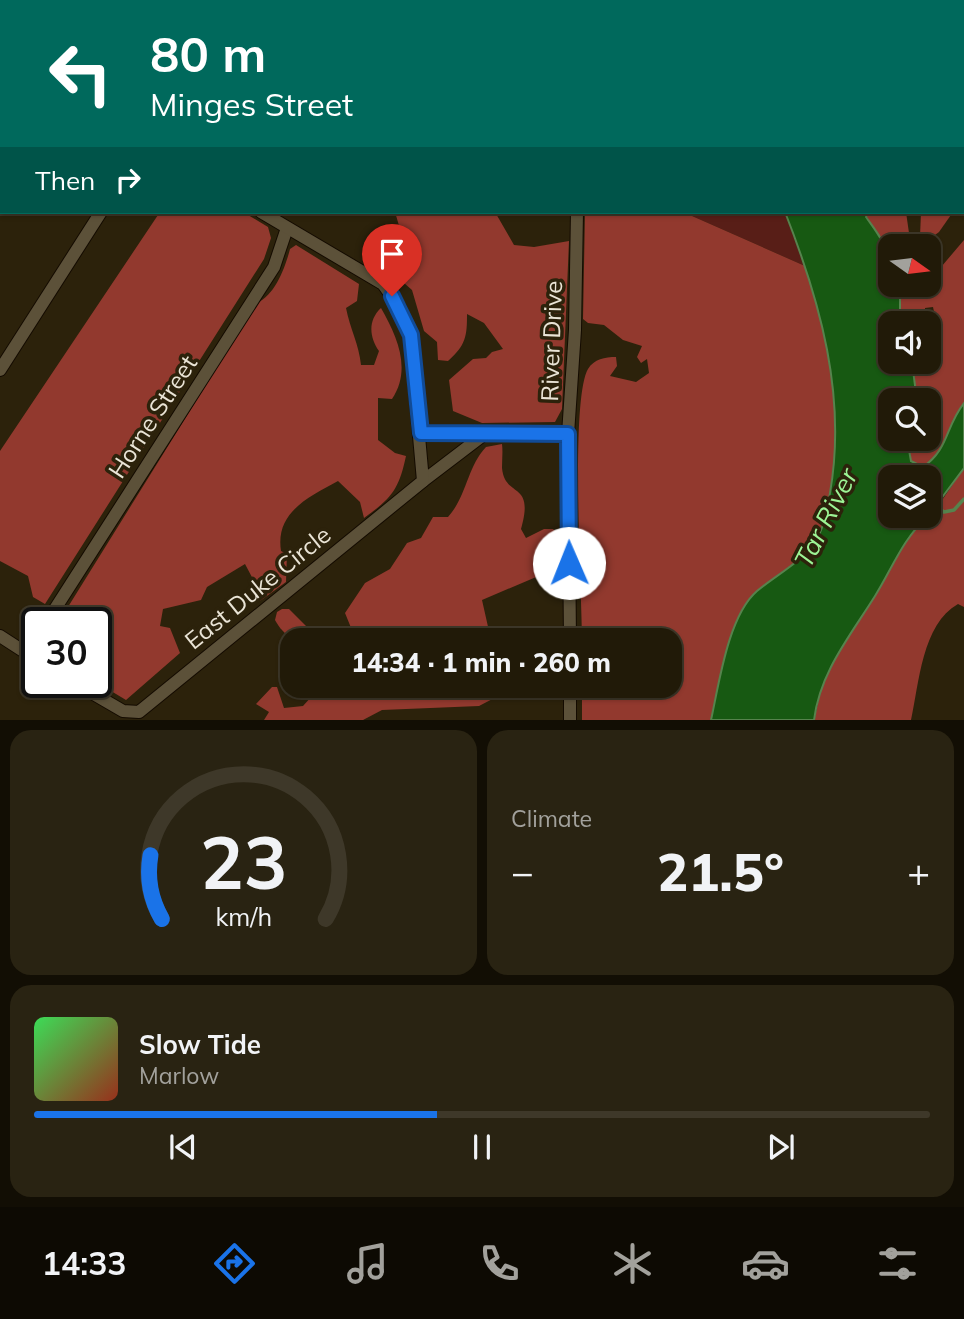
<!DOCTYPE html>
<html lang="en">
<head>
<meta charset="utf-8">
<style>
  body { margin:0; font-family:Mulish,sans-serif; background:#292312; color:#f1f3f6; height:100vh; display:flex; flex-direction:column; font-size:26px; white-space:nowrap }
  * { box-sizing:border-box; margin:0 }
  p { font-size:23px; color:#a2a19c }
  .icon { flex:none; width:38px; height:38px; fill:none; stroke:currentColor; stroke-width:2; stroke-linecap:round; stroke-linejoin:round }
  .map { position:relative; height:720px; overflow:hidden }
  .details { display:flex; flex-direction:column; gap:10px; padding:10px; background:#120e04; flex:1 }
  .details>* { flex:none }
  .guide { position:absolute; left:0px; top:0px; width:964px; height:214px; box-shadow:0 2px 5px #0004,0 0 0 2px #3e3829; background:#00695c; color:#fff; overflow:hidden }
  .needle { width:46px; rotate:104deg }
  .fabs { position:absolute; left:878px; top:234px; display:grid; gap:14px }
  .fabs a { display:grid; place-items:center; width:63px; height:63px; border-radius:14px; background:#211a08; box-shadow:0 2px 5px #0004,0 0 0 2px #3e3829; font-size:35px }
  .speed { position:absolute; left:21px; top:607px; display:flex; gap:14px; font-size:35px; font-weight:700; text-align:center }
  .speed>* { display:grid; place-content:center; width:91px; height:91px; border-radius:50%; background:#211a08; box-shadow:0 2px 5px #0004,0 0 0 2px #3e3829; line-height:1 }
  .speed .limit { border:4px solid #111; border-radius:10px; background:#fff; color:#111 }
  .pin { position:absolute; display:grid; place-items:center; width:60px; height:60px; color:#fff; margin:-72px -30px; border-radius:50% 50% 50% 0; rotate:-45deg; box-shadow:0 0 7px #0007 }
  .pin .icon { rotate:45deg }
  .me { position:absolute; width:77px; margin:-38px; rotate:359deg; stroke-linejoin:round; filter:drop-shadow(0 0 5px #0008) }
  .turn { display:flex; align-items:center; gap:24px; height:147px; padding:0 35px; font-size:32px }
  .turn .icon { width:91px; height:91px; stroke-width:2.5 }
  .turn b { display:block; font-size:49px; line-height:60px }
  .then { display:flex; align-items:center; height:66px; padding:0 35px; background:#0003; gap:14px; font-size:26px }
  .big { font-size:52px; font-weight:800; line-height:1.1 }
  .details .widget { flex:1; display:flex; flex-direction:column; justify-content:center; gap:10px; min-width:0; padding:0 24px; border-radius:21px; background:#292312 }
  .details .dial { align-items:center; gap:0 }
  .dial svg { height:182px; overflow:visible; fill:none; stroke:#3e3829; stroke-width:7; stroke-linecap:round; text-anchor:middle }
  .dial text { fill:#f1f3f6; stroke:none }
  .song { display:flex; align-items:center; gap:21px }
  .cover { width:84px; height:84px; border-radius:10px; background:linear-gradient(135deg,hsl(130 70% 55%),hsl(10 70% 35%)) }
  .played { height:7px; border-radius:4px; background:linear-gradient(90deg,#1a73e8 45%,#3e3829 45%) }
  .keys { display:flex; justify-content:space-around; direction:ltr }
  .heat { display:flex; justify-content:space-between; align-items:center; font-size:38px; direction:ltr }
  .details .tiles { flex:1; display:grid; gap:10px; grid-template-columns:1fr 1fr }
  .widget:last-child { grid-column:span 2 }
  .trip { position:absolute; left:280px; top:628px; width:402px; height:70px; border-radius:21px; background:#211a08; box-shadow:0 2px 5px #0004,0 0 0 2px #3e3829; font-weight:800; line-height:70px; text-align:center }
  .tab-bar { display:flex; height:112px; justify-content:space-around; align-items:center; background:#0d0a03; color:#a2a19c }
  .tab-bar .icon { width:49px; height:49px }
  .tab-bar .active { color:#1a73e8 }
  .tab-bar b { font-size:32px; color:#f1f3f6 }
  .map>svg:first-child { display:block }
  .green { fill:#581e17 }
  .forest { fill:#92392e }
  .water { fill:#175912; stroke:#56834d; stroke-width:2 }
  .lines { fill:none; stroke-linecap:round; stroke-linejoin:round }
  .stream { stroke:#56834d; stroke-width:3.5 }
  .street-casing { stroke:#140b00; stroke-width:14 }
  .street { stroke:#5c5139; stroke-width:12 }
  .route-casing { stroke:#114b97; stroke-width:18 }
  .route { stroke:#1a73e8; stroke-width:12 }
  .labels { text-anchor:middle; stroke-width:7; stroke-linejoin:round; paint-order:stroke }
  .street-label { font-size:24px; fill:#eae4d6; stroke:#2c220b }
  .water-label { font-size:26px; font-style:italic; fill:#9df495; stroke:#2c220b }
</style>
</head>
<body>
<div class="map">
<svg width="964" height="721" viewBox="0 0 964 721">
  <rect width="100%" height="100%" fill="#2c220b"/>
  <polygon class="green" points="683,212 785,212 805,266"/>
  <g class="forest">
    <polygon points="160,212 243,212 268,227 271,238 264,259 45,604 33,597 28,576 0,561 0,451"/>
    <path d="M 395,212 L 495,212 L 514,245 L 534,247 L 569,241 L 562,409 L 555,422 L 482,423 L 453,411 L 449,380 L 473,359 L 486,358 L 492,352 L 503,349 L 484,323 L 467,314 C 467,336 466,345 448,361 L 438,360 L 437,342 L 424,331 L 412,290 L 388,269 L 400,229 Z"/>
    <path d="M 585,212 L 683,212 L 805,266 C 829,339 843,415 830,492 C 827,508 824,529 814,543 C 799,564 776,574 757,591 C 728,616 719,684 711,720 L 582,721 L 582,686 L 670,686 L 670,640 L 582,640 C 582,593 570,400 588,369 C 594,359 605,357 616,357 L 617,366 L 610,376 L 636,382 L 649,373 L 647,359 L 641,363 L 637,357 L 642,346 L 623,340 L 604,325 L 588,323 L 583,319 Z"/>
    <path d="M 868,212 L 906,212 L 911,247 L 891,247 L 891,285 L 919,285 L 920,291 L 930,284 L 936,273 L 964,240 L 964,403 C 945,427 949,449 923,467 L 911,462 L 907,439 L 929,439 L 929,401 L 917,401 L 912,362 L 929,362 L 929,332 L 932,336 L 936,321 L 933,307 L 925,308 L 925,324 L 900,324 L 900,294 C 877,273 891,279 888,256 C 886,244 872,227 866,216 Z"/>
    <polygon points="921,212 953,212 939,232 923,244 920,237"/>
    <path d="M 296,245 L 359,284 L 357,301 L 346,308 C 350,329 359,344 361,365 L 374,365 L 379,351 C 369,337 368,320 381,308 C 397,336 412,369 392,399 L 378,398 L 378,440 L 395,453 L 406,456 C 399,489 392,498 364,518 L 360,502 L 338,481 C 309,497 275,512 281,551 L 287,554 L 286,582 L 260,601 L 252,595 L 254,581 L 245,564 L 207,587 L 201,600 L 163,609 L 160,626 L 170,628 L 180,653 L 126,700 L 96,682 L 96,623 L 58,623 L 257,303 C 275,295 285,268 290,249 Z"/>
    <path d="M 502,444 C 503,452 502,460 502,468 C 505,499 535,480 521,529 L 526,538 L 544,529 L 553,529 L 562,538 L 562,566 L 482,600 L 491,640 L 356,640 L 345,613 L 365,583 L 390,569 L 407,543 L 421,538 L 433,517 L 448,517 C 467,496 467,467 486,447 Z"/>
    <path d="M 964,468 L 964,607 L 958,604 C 922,624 919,684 911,720 L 814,721 L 822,684 L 841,646 L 876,594 L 900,548 L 912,530 L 936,509 Z"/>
    <path d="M 282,609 L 289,609 L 320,640 C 298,641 286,640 275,620 L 277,612 Z"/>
    <polygon points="321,686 502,686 504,693 479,706 382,710 363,720 264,720 269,712 256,704 272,687 277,687 284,708 303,706"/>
  </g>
  <path class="water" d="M 785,212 L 868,212 L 866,217 C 873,227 886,243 888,256 C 890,279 877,273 900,294 L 900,324 L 891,324 L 891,362 L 912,362 L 917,401 L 891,401 L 891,439 L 907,439 L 911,461 L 923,467 C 949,449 945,427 964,403 L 964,468 L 929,515 L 929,478 L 891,478 L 891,516 L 928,516 C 902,540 893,567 875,596 C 850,636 820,672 814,720 L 711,720 C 719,684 728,616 757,591 C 776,575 799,564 814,543 C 824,530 827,509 830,493 C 847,396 820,301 785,212 Z"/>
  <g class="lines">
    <polyline class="stream" points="929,501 944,512 954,510 964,499"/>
    <defs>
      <g id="street">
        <polyline points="351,0 353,2"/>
        <polyline points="399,0 402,2"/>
        <polyline points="569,0 569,2"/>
        <polyline points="237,2 238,0"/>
        <polyline points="0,55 2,56"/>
        <polyline points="0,370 101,212"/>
        <polyline points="420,433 568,434"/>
        <polyline points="423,481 486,433"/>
        <polyline points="46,623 274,267 287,228"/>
        <polyline points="0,636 37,660"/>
        <polyline points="570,640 568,434 575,330 577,212"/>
        <polyline points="26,653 37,637"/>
        <polyline points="73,682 123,711 139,712 423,481 410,335 400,308 383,284 261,212"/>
        <polyline points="570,686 570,721"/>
      </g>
    </defs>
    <use href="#street" class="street-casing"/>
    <use href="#street" class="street"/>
  </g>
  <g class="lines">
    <defs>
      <polyline id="route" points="392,296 411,335 421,433 568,434 569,563"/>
    </defs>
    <use href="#route" class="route-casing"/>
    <use href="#route" class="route"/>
  </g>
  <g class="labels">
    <g class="street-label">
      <text transform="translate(552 341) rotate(-88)" y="8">River Drive</text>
      <text transform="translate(153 417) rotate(-57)" y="8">Horne Street</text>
      <text transform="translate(258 588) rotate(-39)" y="8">East Duke Circle</text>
    </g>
    <g class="water-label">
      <text transform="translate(826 518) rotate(-63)" y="9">Tar River</text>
    </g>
  </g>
</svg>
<div class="fabs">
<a><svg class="needle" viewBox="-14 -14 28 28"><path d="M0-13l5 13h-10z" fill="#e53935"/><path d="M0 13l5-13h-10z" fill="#a2a19c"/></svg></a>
<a><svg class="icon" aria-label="sound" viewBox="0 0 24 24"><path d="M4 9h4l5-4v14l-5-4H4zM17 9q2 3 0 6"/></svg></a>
<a><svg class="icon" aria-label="search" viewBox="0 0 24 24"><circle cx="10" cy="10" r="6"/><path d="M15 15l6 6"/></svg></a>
<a><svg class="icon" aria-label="layers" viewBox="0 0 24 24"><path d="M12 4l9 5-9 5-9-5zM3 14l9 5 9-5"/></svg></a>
</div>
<div class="speed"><div class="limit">30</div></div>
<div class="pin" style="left:392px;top:296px;background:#d93025"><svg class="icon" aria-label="arrive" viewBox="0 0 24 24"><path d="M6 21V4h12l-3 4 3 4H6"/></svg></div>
<svg class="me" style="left:569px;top:563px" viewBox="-20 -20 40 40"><circle r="19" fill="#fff"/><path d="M0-13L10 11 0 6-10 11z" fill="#1a73e8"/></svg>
<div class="trip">14:34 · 1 min · 260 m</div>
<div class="guide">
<div class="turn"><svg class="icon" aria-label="left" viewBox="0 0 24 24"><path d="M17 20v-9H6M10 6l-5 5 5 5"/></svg><div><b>80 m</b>Minges Street</div></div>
<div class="then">Then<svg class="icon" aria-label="right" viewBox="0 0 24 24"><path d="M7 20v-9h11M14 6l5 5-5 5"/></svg></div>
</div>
</div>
<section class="details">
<div class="tiles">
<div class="widget dial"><svg viewBox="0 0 100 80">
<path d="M14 69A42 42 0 1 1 86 69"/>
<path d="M14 69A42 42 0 0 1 9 41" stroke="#1a73e8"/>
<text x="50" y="56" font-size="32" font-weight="700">23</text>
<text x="50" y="72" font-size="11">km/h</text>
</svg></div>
<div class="widget"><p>Climate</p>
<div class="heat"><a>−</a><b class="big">21.5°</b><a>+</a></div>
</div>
<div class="widget">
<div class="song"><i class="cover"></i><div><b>Slow Tide</b><p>Marlow</p></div></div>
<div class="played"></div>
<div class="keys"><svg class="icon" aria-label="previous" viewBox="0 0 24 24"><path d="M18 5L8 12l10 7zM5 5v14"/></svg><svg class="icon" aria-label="pause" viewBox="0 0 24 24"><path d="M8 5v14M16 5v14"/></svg><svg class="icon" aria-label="next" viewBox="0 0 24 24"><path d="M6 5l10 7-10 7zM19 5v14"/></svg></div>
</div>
</div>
</section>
<nav class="tab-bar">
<b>14:33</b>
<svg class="icon active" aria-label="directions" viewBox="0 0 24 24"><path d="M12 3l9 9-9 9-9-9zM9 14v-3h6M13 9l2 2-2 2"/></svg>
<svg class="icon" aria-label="music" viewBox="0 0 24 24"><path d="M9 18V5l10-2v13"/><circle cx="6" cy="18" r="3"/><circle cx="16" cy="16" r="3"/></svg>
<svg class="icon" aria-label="phone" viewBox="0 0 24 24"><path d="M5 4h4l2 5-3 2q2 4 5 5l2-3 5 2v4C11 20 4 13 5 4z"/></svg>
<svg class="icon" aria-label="climate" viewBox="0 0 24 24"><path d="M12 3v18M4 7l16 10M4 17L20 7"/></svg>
<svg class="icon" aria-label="car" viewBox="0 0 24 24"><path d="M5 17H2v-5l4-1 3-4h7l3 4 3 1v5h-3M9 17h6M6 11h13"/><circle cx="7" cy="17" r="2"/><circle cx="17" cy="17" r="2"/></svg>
<svg class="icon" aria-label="filters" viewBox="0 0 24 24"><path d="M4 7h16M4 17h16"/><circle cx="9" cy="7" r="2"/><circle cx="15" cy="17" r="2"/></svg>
</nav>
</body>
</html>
